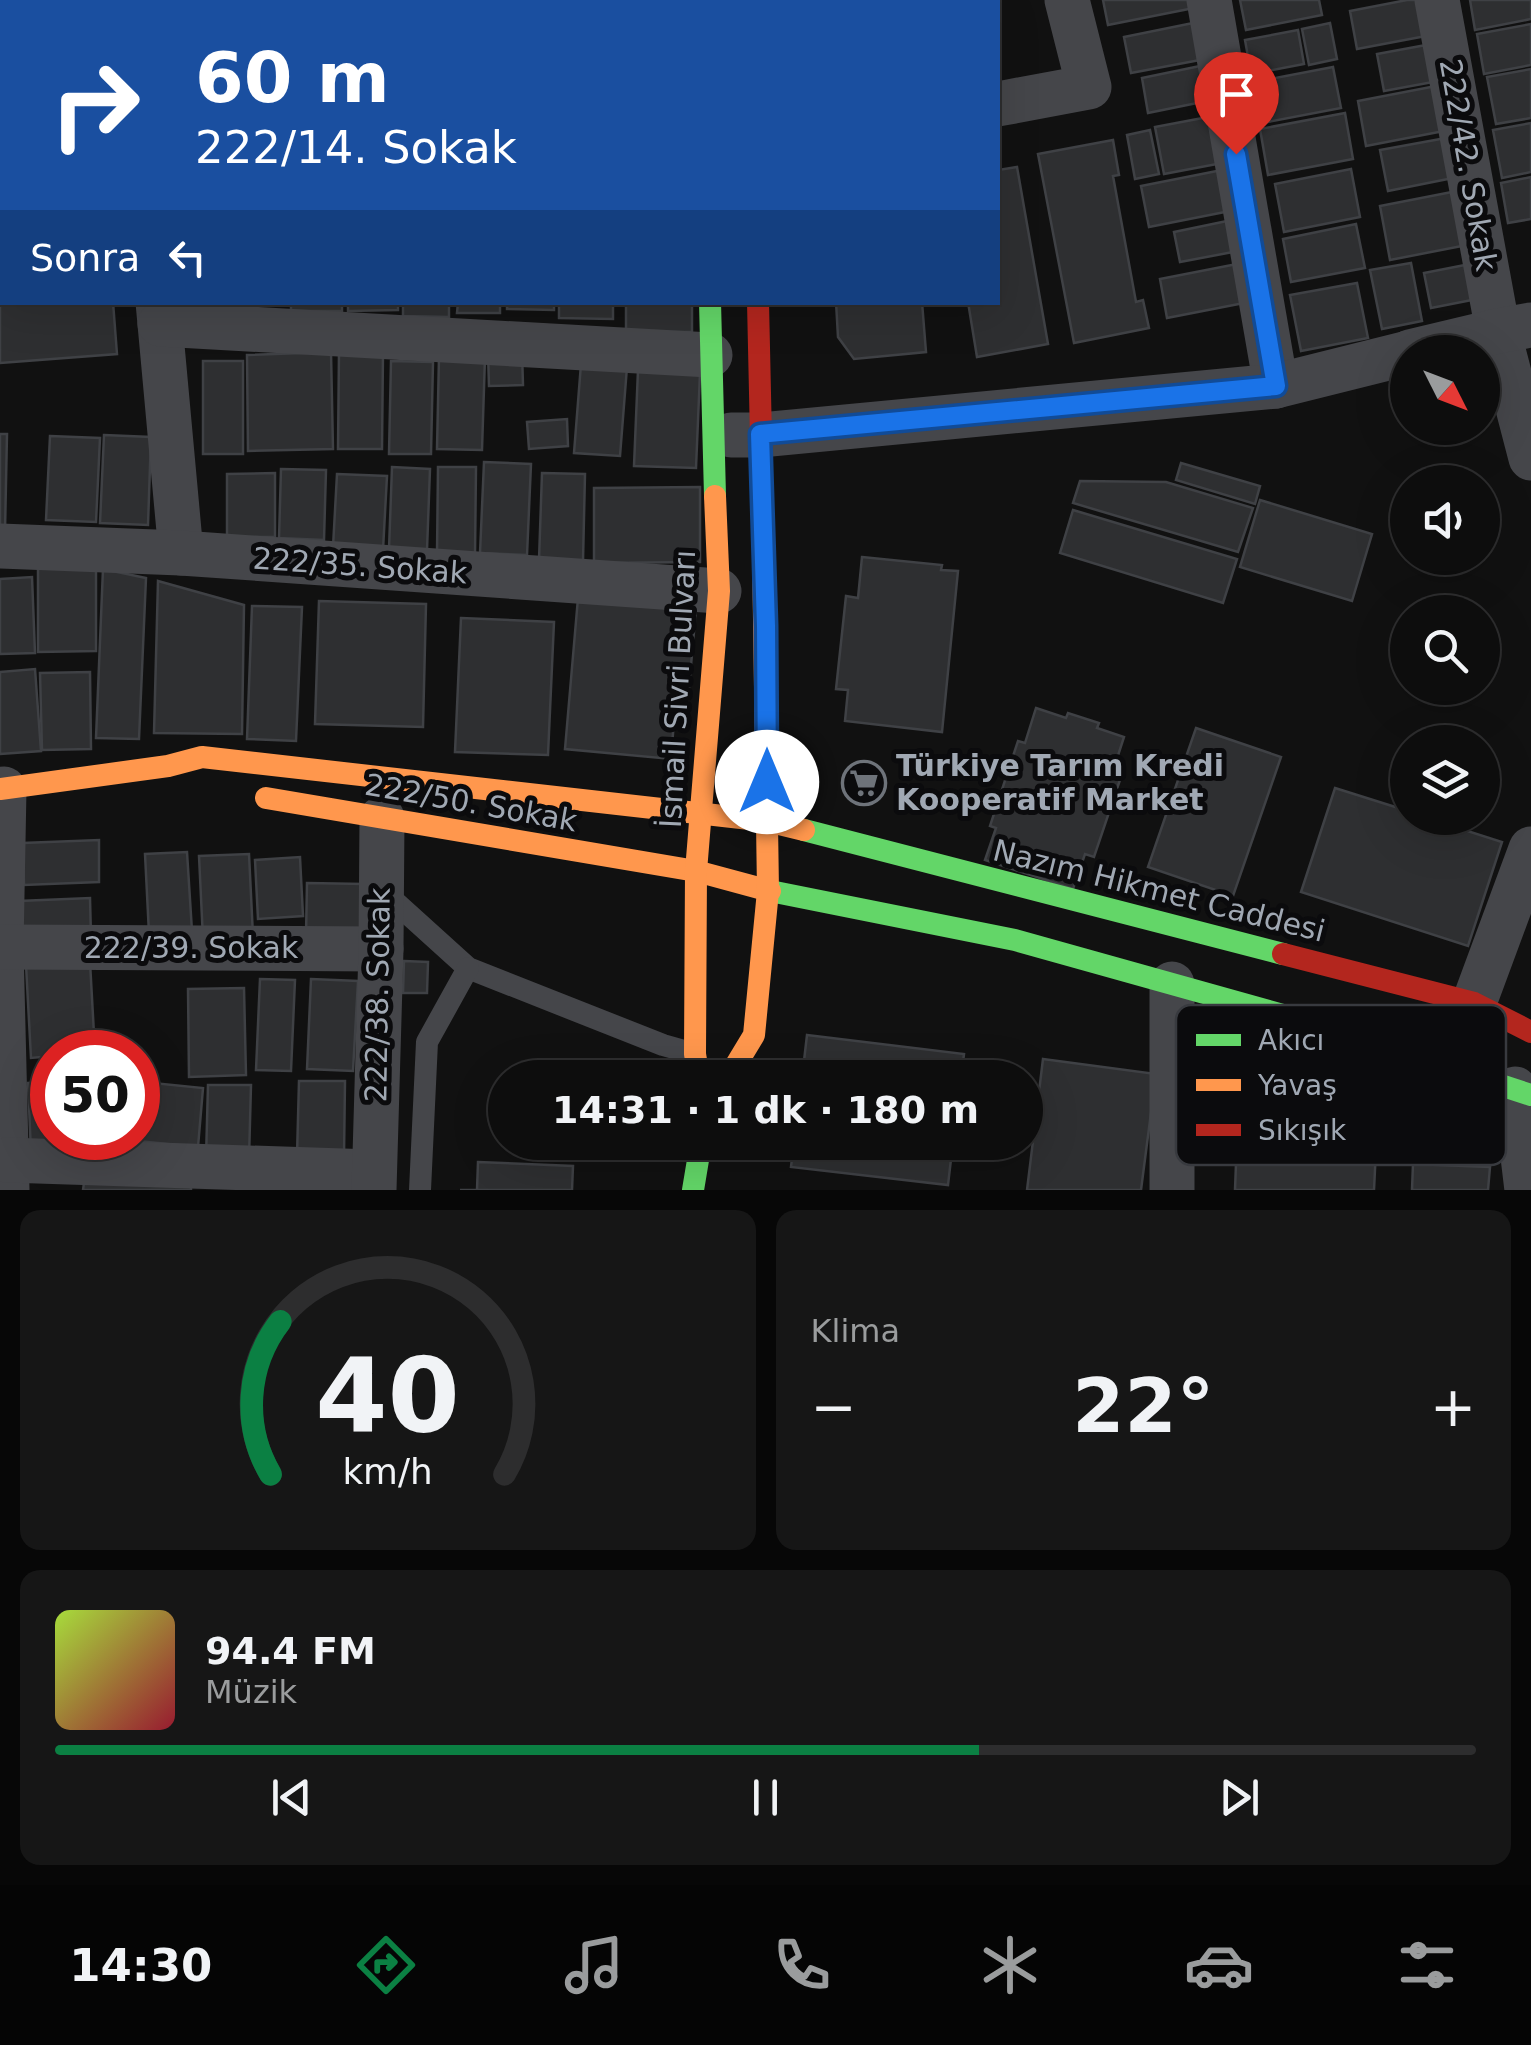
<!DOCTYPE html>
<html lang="tr">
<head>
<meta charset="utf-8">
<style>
  body { margin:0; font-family:"DejaVu Sans",sans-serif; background:#161616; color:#f1f3f6; height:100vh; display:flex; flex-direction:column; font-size:38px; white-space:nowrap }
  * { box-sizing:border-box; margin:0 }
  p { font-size:32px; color:#9a9c9d }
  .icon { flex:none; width:55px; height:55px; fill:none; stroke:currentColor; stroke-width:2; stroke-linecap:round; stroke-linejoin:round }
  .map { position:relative; height:1190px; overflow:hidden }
  .sheet { display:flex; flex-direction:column; gap:20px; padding:20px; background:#070707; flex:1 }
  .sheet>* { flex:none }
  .guide { position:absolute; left:0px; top:0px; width:1000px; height:305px; box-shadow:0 10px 40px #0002,0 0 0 2px #2d2d2e; background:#1a4fa0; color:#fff; overflow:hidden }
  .needle { width:65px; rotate:132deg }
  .buttons { position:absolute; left:1390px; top:335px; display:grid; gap:20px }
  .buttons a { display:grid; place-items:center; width:110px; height:110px; border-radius:50%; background:#0d0d0d; box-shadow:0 10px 40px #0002,0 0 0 2px #2d2d2e; font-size:50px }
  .speed { position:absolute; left:30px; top:1030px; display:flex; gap:20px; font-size:50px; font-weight:700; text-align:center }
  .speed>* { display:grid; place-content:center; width:130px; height:130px; border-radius:50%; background:#0d0d0d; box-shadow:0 10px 40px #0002,0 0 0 2px #2d2d2e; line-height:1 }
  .speed .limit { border:15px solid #d22; background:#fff; color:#111 }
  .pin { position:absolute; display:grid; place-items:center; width:85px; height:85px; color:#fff; margin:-102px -42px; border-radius:50% 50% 50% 0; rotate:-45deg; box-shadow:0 0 10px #0007 }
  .pin .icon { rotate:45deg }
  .me { position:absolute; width:110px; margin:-55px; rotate:0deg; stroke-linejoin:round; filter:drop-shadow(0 0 8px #0008) }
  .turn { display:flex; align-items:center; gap:35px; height:210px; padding:0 30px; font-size:45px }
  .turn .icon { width:130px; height:130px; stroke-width:2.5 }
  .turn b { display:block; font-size:70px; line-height:85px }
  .then { display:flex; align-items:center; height:95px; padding:0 30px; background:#0003; gap:20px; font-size:38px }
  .big { font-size:75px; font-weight:600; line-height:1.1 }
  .sheet .tile { flex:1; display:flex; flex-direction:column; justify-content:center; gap:15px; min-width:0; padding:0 35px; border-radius:20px; background:#161616 }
  .sheet .dial { align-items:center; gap:0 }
  .dial svg { height:260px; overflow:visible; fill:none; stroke:#2d2d2e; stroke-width:7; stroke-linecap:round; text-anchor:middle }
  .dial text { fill:#f1f3f6; stroke:none }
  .song { display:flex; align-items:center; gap:30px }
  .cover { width:120px; height:120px; border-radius:15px; background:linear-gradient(135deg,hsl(80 70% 55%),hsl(350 70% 35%)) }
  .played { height:10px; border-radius:5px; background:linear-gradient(90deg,#0b8043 65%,#2d2d2e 65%) }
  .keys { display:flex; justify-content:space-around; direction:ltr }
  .heat { display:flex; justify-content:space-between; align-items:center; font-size:55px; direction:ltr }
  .sheet .tiles { flex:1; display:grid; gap:20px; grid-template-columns:1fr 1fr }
  .tile:last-child { grid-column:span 2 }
  .trip { position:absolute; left:488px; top:1060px; width:555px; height:100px; border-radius:50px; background:#0d0d0d; box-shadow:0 10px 40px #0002,0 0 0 2px #2d2d2e; font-weight:600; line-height:100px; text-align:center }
  .tabs { display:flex; height:160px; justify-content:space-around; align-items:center; background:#050505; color:#9a9c9d }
  .tabs .icon { width:70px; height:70px }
  .tabs .current { color:#0b8043 }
  .tabs b { font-size:45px; color:#f1f3f6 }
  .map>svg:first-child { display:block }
  .building { fill:#2e2f31; stroke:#3f4145; stroke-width:2.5 }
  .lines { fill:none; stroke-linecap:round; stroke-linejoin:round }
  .lane { stroke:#45464a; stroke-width:22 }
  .street { stroke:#45464a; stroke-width:45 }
  .fast { stroke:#63d668; stroke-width:22 }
  .slow { stroke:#ff974d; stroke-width:22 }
  .jam { stroke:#b3261e; stroke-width:22 }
  .route-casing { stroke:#114b97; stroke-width:25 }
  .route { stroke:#1a73e8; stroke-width:18 }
  .labels { text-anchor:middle; stroke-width:10; stroke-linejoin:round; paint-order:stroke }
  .street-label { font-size:30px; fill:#a0a8b3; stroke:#0b0b0d }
  .poi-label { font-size:30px; font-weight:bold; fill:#a0a8b3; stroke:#0b0b0d; text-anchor:start }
  .key { fill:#0b0b0d; stroke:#383a3f; stroke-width:2.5 }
  .key-label { font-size:28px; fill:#a0a8b3 }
</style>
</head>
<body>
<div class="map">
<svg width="1531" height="1190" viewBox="0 0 1531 1190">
  <rect width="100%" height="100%" fill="#111"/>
  <g class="building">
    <polygon points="495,0 566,0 549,2 495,2"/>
    <polygon points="1103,0 1193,0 1194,8 1108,25"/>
    <polygon points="1240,0 1319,0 1322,15 1246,30"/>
    <polygon points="1407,0 1419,0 1426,36 1357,49 1350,11"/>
    <polygon points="1470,0 1531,0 1531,19 1475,30"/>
    <polygon points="1193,23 1200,60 1131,73 1124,37"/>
    <polygon points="1330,23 1337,59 1309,65 1302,29"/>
    <polygon points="1531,24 1531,65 1484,74 1477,34"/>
    <polygon points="1298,30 1304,64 1251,74 1245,40"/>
    <polygon points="1426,45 1433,82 1384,91 1377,54"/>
    <polygon points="1200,66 1207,101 1148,113 1142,78"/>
    <polygon points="1333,67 1341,108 1257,124 1249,83"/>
    <polygon points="1531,69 1531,118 1496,124 1487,77"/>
    <polygon points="1436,86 1444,131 1366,146 1358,101"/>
    <polygon points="1345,113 1353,159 1268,175 1260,129"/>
    <polygon points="1208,117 1217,164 1164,174 1155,127"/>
    <polygon points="1531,123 1531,172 1502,178 1493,130"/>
    <polygon points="1150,130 1159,174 1135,179 1127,135"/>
    <polygon points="1446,138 1453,178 1388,191 1380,150"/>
    <polygon points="1113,140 1119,175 1113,176 1136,302 1143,300 1149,328 1074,343 1038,154"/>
    <polygon points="1017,167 1048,344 977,357 968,302 998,302 998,170"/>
    <polygon points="1351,169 1360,217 1284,232 1275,184"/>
    <polygon points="1222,170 1230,211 1149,227 1141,186"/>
    <polygon points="1531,177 1531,219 1508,223 1501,183"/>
    <polygon points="1457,191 1467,245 1390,260 1380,206"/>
    <polygon points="1227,221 1233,252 1180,262 1174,232"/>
    <polygon points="1356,224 1365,268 1291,282 1283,239"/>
    <polygon points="0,241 2,241 2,302 113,302 117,354 0,363"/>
    <polygon points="1411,263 1422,321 1382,329 1370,270"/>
    <polygon points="1237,264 1244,303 1167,318 1160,279"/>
    <polygon points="1470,264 1477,299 1431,308 1424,273"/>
    <polygon points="1357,283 1368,338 1301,351 1290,295"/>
    <rect x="291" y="302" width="51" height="9"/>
    <polygon points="348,302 398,302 398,310 348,311"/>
    <polygon points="403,302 449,302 449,317 403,316"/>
    <polygon points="458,302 500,302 500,313 457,313"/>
    <polygon points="507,302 554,302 554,310 507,309"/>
    <polygon points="559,302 613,302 613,319 559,318"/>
    <rect x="626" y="302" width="66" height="30"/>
    <polygon points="836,302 922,302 926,352 854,359 838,337"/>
    <polygon points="331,352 333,449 248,451 247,355"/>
    <polygon points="339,352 383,352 382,449 338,449"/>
    <polygon points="522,352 523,385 489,386 488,353"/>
    <polygon points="439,357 485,357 482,450 437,449"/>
    <rect x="203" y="361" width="40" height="93"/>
    <polygon points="391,361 433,362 431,454 389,454"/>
    <polygon points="581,364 627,367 620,456 574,453"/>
    <polygon points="638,370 700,373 696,468 634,466"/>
    <polygon points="567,419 568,446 529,449 527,422"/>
    <polygon points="0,434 7,434 5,531 0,531"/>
    <polygon points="104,435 151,437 148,525 100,523"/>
    <polygon points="50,436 100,438 96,522 46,520"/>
    <polygon points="484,462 531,464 527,555 480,553"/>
    <polygon points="1181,463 1260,486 1255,504 1176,480"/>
    <polygon points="392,467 430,469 427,550 389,549"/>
    <polygon points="438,467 476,467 475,555 437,554"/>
    <polygon points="281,469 326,470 324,540 279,538"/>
    <polygon points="275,473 275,537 227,537 227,474"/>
    <polygon points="542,473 585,474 583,561 539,560"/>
    <polygon points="337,474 387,476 383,550 333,547"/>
    <polygon points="1080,481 1166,482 1253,508 1238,552 1073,503"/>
    <polygon points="700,487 700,562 594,563 594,488"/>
    <polygon points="1260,500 1372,534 1352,601 1240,567"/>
    <polygon points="1073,510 1237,559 1223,603 1060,553"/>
    <polygon points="862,557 942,565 941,570 958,571 942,732 845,721 848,690 836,689 846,596 858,598"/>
    <polygon points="96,564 96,651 38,652 38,565"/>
    <polygon points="103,569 146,578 139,739 96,738"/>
    <polygon points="32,577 35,653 0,654 0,579"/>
    <polygon points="158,581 244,605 242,734 154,733"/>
    <polygon points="578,598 696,609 686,722 674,721 671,759 565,749"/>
    <polygon points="319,601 426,604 423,727 315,724"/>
    <polygon points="252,606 302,607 296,741 247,739"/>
    <polygon points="461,618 554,622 548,755 455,752"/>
    <polygon points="35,669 41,751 0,754 0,672"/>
    <polygon points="90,672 91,749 42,750 40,673"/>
    <polygon points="1036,708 1066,718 1068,713 1099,723 1097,728 1124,737 1113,771 1122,774 1094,857 1085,854 1073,889 985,860 996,828 990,826 1018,741 1025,743"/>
    <polygon points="1196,728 1281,757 1233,896 1148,867"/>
    <polygon points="1335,788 1408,811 1408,818 1427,818 1502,842 1468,946 1301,892"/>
    <polygon points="99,840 99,882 24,885 23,843"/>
    <polygon points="187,852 192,931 149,934 145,854"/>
    <polygon points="249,854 253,936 203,939 199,856"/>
    <polygon points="300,857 303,916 258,919 255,860"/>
    <polygon points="307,883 364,884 363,935 306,935"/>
    <polygon points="90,898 91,937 20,939 19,901"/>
    <polygon points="404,961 428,962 427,993 403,993"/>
    <polygon points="90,962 95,1052 52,1052 52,1056 31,1058 26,965"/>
    <polygon points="260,979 295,980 291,1071 256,1070"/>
    <polygon points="311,979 358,981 353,1071 307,1069"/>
    <polygon points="244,988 246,1075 189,1077 188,989"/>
    <polygon points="807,1035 964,1054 961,1078 802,1078"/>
    <polygon points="1043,1059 1156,1074 1141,1190 1027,1190"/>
    <polygon points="1240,1061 1378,1108 1374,1190 1235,1190"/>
    <polygon points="299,1081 345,1081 344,1156 297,1156"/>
    <polygon points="52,1082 52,1138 95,1138 96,1149 31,1152 28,1083"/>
    <polygon points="143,1082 203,1088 198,1147 138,1141"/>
    <polygon points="208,1085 251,1085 249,1159 206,1158"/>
    <polygon points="794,1142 953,1142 948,1185 791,1167"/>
    <polygon points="478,1162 573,1166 572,1190 460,1190 477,1190"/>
    <polygon points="1413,1164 1490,1167 1488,1190 1412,1190"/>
    <polygon points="84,1183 191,1186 191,1190 83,1190"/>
  </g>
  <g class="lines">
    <g class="lane">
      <polyline points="384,892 468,968 663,1045 695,1054"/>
      <polyline points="420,1190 427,1042 468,968"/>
    </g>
    <g class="street">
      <polyline points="465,0 466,2"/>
      <polyline points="1209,0 1276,386"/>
      <polyline points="1437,0 1498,331 1531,458"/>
      <polyline points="998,104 1089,87 1067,0"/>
      <polyline points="158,302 181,553"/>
      <polyline points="160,324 710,355"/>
      <polyline points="1410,352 1498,331 1531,325"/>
      <polyline points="731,435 760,435 1276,386 1408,353"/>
      <polyline points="0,546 181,553 719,591"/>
      <polyline points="4,789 1,947 7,1190"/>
      <polyline points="1,947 381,949"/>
      <polyline points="1172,984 1172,1190"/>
      <polyline points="1474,1003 1531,849"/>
      <polyline points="1515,1089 1527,1190"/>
      <polyline points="7,1160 373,1172"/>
      <polyline points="374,1190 381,949 382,818"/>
    </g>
    <g class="fast">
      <polyline points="679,0 680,2"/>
      <polyline points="710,302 715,496"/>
      <polyline points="804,830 1283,954"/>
      <polyline points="770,891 1015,940 1301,1020 1531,1095"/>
      <polyline points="693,1190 701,1142"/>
    </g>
    <g class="slow">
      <polyline points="0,789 168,766 202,757 767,821 804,830"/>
      <polyline points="266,798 696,871 770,891"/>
      <polyline points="699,1078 695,1054 696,871 719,591 715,496"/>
      <polyline points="728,1078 754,1035 768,891 762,484"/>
    </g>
    <g class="jam">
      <polyline points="730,0 731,2"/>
      <polyline points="758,302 762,484"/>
      <polyline points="1283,954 1474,1003 1531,1032"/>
    </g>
  </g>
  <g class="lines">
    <defs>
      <polyline id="route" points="767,782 766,626 760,434 1276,386 1236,154"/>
    </defs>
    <use href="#route" class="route-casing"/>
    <use href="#route" class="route"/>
  </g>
  <defs>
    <symbol id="supermarket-ring" viewBox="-11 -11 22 22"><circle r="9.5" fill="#0b0b0d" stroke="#6e737a" stroke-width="1.5"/><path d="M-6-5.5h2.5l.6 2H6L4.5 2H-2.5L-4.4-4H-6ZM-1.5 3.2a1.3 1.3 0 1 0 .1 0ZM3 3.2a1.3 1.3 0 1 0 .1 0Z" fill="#6e737a"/></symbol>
  </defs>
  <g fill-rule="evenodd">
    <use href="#supermarket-ring" x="839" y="758" width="50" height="50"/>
  </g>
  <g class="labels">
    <g class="street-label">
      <text transform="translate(1468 165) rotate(80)" y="10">222/42. Sokak</text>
      <text transform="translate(360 566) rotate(4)" y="10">222/35. Sokak</text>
      <text transform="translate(678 689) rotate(-87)" y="10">İsmail Sivri Bulvarı</text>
      <text transform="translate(471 803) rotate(10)" y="10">222/50. Sokak</text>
      <text transform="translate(1159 891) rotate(14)" y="10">Nazım Hikmet Caddesi</text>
      <text x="191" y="958">222/39. Sokak</text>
      <text transform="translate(378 995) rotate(-89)" y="10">222/38. Sokak</text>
    </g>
    <g class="poi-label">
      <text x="896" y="776">Türkiye Tarım Kredi<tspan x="896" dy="34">Kooperatif Market</tspan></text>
    </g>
  </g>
  <rect x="1176" y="1005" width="330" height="160" rx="15" class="key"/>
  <rect x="1196" y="1034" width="45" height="12" fill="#63d668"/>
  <rect x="1196" y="1079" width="45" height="12" fill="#ff974d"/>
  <rect x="1196" y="1124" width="45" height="12" fill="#b3261e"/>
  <g class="key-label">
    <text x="1258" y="1050">Akıcı</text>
    <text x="1258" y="1095">Yavaş</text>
    <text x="1258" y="1140">Sıkışık</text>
  </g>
</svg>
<div class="buttons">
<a><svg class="needle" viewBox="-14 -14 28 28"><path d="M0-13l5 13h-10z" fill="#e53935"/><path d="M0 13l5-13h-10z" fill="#9a9c9d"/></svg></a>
<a><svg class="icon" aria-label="sound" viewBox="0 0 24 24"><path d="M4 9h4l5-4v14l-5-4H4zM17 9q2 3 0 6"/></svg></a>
<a><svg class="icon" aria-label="search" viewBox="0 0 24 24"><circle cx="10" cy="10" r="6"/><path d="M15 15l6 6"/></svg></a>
<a><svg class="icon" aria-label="layers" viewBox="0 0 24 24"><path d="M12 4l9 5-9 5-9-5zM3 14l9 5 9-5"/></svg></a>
</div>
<div class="speed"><div class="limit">50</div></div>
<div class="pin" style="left:1236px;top:154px;background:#d93025"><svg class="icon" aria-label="arrive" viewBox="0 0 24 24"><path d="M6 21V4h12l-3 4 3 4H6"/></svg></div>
<svg class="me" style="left:767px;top:782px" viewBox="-20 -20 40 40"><circle r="19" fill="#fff"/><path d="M0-13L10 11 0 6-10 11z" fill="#1a73e8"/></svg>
<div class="trip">14:31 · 1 dk · 180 m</div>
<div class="guide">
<div class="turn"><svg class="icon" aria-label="right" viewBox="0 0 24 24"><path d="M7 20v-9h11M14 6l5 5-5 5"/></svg><div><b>60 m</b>222/14. Sokak</div></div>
<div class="then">Sonra<svg class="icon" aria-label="left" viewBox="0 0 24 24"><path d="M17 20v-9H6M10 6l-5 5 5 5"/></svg></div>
</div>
</div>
<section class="sheet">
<div class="tiles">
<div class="tile dial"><svg viewBox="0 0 100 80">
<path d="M14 69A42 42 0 1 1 86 69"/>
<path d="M14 69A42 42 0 0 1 17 22" stroke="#0b8043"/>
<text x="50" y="56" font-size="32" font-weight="700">40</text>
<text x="50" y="72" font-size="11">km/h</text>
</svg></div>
<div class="tile"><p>Klima</p>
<div class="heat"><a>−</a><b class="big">22°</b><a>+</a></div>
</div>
<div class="tile">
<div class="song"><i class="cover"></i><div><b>94.4 FM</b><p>Müzik</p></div></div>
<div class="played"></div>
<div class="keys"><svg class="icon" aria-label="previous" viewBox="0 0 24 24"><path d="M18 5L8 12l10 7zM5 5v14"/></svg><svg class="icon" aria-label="pause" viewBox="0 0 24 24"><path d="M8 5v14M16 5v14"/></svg><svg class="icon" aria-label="next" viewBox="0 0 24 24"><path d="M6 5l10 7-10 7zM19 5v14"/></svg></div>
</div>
</div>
</section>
<nav class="tabs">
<b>14:30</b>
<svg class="icon current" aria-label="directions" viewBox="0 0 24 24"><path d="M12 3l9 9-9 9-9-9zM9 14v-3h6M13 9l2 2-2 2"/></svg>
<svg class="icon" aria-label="music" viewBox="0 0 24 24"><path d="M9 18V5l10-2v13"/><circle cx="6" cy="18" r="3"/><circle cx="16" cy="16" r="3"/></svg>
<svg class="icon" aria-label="phone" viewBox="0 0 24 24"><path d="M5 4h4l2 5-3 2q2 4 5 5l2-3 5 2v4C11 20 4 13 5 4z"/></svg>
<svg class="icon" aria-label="climate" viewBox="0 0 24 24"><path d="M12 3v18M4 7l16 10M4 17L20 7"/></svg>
<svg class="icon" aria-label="car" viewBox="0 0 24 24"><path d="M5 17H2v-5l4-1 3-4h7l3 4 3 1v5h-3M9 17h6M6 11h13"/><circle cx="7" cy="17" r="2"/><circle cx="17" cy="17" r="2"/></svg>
<svg class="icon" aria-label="filters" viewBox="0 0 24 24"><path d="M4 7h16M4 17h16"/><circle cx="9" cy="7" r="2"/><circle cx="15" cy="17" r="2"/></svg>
</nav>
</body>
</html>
